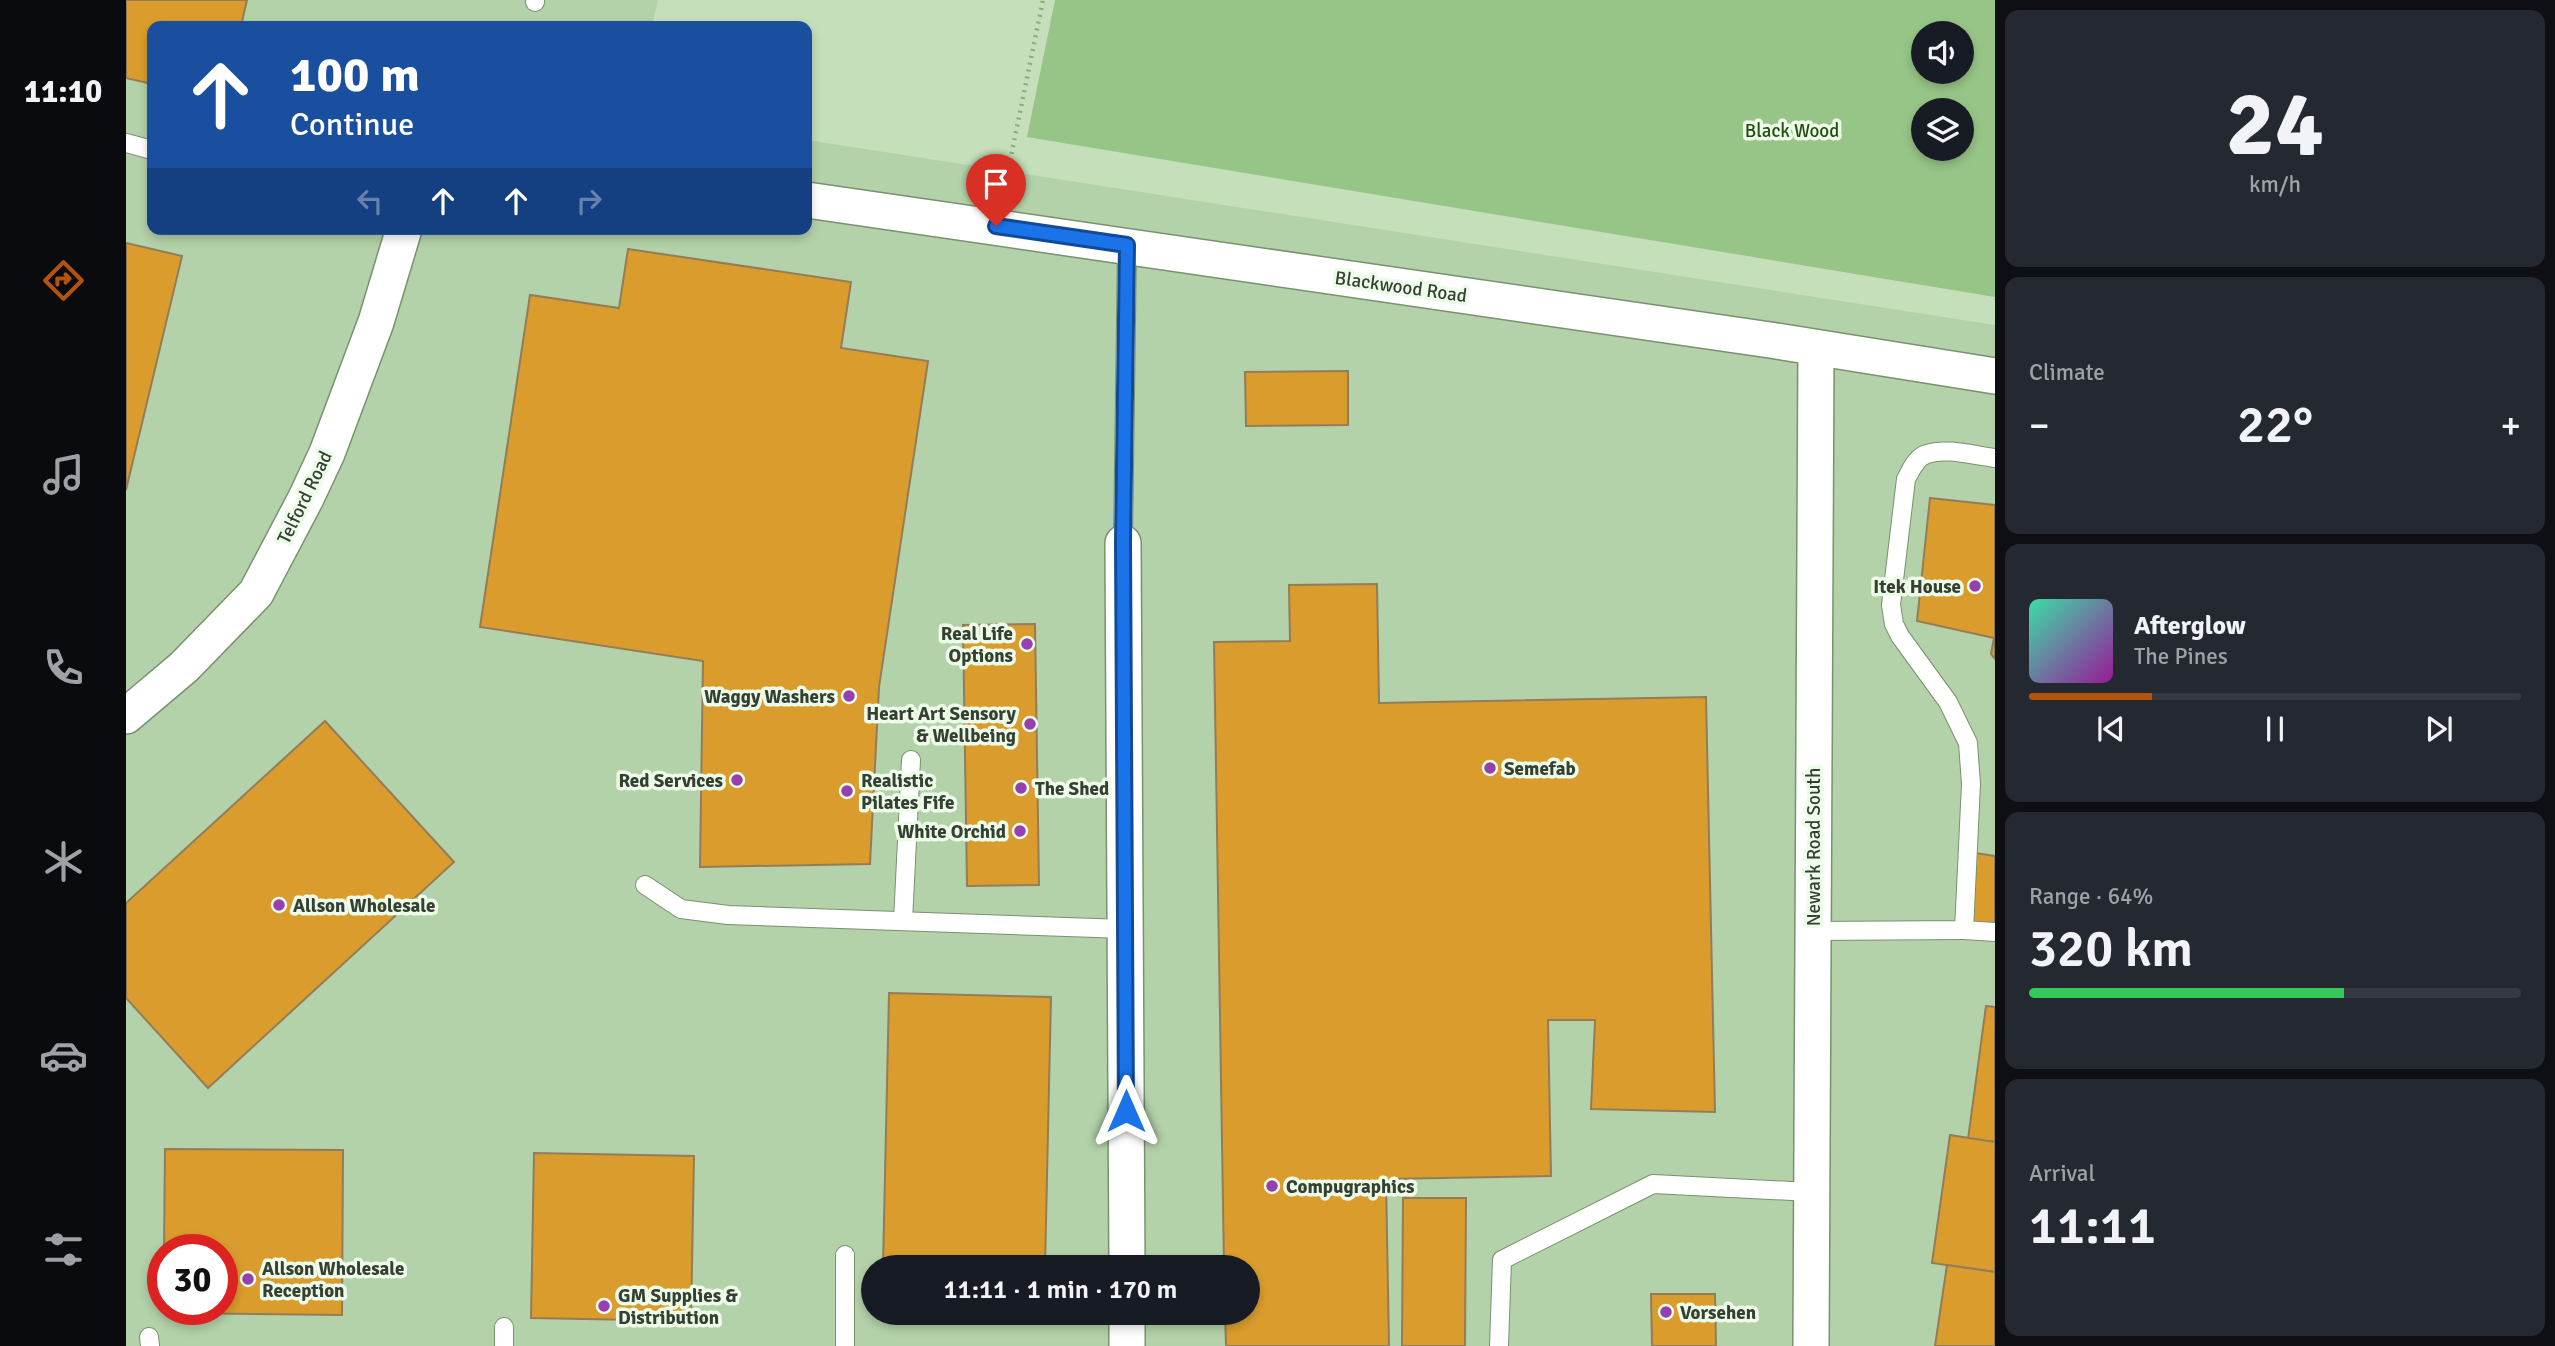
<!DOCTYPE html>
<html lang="en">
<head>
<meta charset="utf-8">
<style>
  body { margin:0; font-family:Signika,sans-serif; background:#242831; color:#f1f3f6; height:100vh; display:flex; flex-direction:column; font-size:26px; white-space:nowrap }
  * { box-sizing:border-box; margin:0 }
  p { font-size:23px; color:#9ea1a6 }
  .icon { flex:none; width:38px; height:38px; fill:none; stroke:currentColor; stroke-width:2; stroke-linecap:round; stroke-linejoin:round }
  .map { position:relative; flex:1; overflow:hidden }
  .drawer { display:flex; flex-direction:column; gap:10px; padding:10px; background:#0d0f14; width:560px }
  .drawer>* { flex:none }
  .banner { position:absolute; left:21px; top:21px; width:665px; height:214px; border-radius:14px; box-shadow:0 4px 10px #0003; background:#1a4fa0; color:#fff; overflow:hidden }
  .controls { position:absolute; left:1785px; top:21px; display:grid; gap:14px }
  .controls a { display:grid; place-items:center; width:63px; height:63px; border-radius:50%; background:#171b24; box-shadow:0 4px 10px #0003; font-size:35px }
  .speed { position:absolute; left:21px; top:1234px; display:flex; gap:14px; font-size:35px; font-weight:700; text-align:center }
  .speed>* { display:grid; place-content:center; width:91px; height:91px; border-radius:50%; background:#171b24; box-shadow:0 4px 10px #0003; line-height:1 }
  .speed .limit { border:10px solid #d22; background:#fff; color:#111 }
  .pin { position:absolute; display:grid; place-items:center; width:60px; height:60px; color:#fff; margin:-72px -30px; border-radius:50% 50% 50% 0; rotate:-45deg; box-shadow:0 0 7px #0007 }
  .pin .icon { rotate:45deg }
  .me { position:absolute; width:77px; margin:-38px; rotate:0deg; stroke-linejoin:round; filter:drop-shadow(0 0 5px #0008) }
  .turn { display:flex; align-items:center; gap:24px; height:147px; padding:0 28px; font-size:32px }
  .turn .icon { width:91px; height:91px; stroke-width:2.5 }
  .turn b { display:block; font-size:49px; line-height:60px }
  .lanes { display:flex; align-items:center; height:66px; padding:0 28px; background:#0003; justify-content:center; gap:35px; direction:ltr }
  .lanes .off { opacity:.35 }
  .big { font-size:52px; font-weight:600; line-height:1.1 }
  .drawer .card { flex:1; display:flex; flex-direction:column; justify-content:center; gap:10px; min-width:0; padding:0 24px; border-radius:14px; background:#242831 }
  .drawer .dial { align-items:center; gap:0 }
  .dial b { font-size:91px; line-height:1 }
  .song { display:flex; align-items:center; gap:21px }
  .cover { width:84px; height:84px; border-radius:10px; background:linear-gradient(135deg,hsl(160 70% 55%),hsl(300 70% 35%)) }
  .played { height:7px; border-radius:4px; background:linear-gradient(90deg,#b45309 25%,#363941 25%) }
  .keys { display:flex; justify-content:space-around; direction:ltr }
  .heat { display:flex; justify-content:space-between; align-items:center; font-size:38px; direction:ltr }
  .charge { height:10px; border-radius:5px; background:linear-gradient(90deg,#34c759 64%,#363941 0) }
  .trip { position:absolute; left:735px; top:1255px; width:399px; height:70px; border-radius:35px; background:#171b24; box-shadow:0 4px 10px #0003; font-weight:600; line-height:70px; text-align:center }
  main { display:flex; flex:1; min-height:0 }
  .tab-bar { display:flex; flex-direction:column; width:126px; justify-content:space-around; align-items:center; background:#090b0e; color:#9ea1a6 }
  .tab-bar .icon { width:49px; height:49px }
  .tab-bar .selected { color:#b45309 }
  .tab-bar b { font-size:32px; color:#f1f3f6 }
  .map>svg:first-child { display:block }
  .built { fill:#b3d2a9; fill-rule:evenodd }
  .green { fill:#97c587; fill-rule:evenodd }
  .building { fill:#da9d2d; stroke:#937c59; stroke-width:2 }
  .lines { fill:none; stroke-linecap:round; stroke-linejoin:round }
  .lane-casing { stroke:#78916f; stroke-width:20 }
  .street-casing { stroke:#78916f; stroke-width:38 }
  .path { stroke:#92a78a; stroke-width:4.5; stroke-dasharray:2 5; stroke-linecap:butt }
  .lane { stroke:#fff; stroke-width:18 }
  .street { stroke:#fff; stroke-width:35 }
  .route-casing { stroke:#114b97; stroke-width:18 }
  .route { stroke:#1a73e8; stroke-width:12 }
  .poi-dot { fill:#9540ae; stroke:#edfbe9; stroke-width:2.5 }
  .labels { text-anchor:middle; stroke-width:7; stroke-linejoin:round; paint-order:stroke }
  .park-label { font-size:19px; fill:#234d10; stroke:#edfbe9 }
  .street-label { font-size:19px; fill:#354032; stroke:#edfbe9 }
  .poi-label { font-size:19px; font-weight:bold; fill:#354032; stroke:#edfbe9; text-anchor:start }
</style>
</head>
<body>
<main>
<nav class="tab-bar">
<b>11:10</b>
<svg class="icon selected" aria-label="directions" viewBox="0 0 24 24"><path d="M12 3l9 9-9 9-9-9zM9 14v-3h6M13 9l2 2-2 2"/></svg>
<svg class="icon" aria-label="music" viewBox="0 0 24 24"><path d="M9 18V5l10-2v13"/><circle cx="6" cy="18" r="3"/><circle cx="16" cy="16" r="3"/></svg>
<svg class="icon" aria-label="phone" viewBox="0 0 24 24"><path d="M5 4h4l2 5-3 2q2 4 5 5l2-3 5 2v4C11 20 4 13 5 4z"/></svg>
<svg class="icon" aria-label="climate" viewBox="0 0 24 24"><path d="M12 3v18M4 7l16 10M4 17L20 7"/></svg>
<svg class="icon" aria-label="car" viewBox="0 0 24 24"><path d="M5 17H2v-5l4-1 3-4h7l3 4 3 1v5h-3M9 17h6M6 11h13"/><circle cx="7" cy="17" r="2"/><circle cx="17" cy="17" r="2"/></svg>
<svg class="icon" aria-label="filters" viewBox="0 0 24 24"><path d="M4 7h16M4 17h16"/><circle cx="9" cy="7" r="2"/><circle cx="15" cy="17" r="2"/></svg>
</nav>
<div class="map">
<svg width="1869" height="1346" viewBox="0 0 1869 1346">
  <rect width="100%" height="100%" fill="#c4dfba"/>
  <path class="built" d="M 0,0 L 532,0 L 526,26 L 26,26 L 26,229 L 681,229 L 681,140 L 1869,325 L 1869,1346 L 0,1346 ZM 37,1250 L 96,1250 L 96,1309 L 37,1309 ZM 747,1267 L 1122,1267 L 1122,1312 L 747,1312 Z"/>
  <path class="green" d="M 929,0 L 1869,0 L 1869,297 L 901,137 ZM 1797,33 L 1836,33 L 1836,72 L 1797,72 ZM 1797,110 L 1836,110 L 1836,149 L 1797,149 Z"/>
  <g class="building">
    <polygon points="0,0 121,0 115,26 26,26 26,84 0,78"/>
    <polygon points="0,243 56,256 0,490"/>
    <polygon points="502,249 725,282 715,348 802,361 753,687 744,864 574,867 577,661 354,627 404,295 493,308"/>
    <polygon points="1222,371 1222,425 1120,426 1119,372"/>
    <polygon points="1804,498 1869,505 1869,659 1865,654 1868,638 1791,621"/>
    <polygon points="1251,584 1253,703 1580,697 1589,1112 1465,1109 1469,1020 1422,1020 1425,1176 1260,1179 1263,1346 1100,1346 1099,1312 1122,1312 1122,1267 1098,1267 1088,642 1164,641 1163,585"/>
    <polygon points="909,624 913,885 841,886 837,625"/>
    <polygon points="199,721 328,862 82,1088 0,998 0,903"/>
    <polygon points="1843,852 1869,856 1869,932 1838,930"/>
    <polygon points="763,993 925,997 919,1267 757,1267"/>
    <polygon points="1860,1006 1869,1007 1869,1142 1842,1139"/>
    <polygon points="1824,1135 1869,1142 1869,1272 1806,1263"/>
    <polygon points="39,1149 217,1150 216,1315 38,1313 38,1309 96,1309 96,1250 38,1250"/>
    <polygon points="408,1153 568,1156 565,1321 405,1318"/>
    <polygon points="1277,1198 1340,1198 1339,1346 1276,1346"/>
    <polygon points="1821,1265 1869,1272 1869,1346 1809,1346"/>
    <polygon points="1525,1294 1589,1294 1590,1346 1526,1346"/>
    <polygon points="755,1312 918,1312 918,1317"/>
  </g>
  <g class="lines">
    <defs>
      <g id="lane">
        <polyline points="409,2 409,0"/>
        <polyline points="0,143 26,150"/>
        <polyline points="997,543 1001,245"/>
        <polyline points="519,885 555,909 602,915 999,929"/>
        <polyline points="777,921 785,760"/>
        <polyline points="1838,930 1869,932"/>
        <path d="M 1687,931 L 1838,930 L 1845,784 L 1842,743 L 1822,702 L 1774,636 L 1768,624 L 1765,605 L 1780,479 C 1785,470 1790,457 1801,454 C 1821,447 1849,456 1869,458"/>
        <polyline points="23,1337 24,1346"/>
        <polyline points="378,1346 378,1327"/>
        <polyline points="719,1346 719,1255"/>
        <polyline points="1373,1346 1376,1260 1527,1184 1685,1192"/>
      </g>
      <g id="street">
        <polyline points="681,200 1644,340 1869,376"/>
        <polyline points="997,543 1001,1267"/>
        <polyline points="0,716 58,667 130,593 180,498 201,453 250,322 278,229"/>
        <polyline points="1001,1312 1001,1346"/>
        <polyline points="1685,1346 1690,348"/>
      </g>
    </defs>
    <use href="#lane" class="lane-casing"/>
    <use href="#street" class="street-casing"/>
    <polyline class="path" points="877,195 917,0"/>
    <use href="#lane" class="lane"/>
    <use href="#street" class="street"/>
  </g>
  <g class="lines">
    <defs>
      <polyline id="route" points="870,226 1001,245 997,542 1000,1111"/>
    </defs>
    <use href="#route" class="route-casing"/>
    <use href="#route" class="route"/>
  </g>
  <g class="poi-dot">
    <circle cx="1849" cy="586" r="7"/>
    <circle cx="901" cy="644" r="7"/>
    <circle cx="723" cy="696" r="7"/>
    <circle cx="904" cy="724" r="7"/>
    <circle cx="1364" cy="768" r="7"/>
    <circle cx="611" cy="780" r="7"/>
    <circle cx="895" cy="788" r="7"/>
    <circle cx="721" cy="791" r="7"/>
    <circle cx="894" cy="831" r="7"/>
    <circle cx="153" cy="905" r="7"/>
    <circle cx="1146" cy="1186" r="7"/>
    <circle cx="122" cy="1279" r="7"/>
    <circle cx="478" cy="1306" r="7"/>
    <circle cx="1540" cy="1312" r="7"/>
  </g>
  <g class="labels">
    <g class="park-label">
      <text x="1666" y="137">Black Wood</text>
    </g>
    <g class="street-label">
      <text transform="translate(1275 286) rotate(8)" y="7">Blackwood Road</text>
      <text transform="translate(178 497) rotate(-64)" y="7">Telford Road</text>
      <text transform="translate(1687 847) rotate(-90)" y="7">Newark Road South</text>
    </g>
    <g class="poi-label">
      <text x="1835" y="593" text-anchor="end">Itek House</text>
      <text x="887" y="640" text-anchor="end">Real Life<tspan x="887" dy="22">Options</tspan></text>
      <text x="709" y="703" text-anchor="end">Waggy Washers</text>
      <text x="890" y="720" text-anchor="end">Heart Art Sensory<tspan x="890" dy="22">&amp; Wellbeing</tspan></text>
      <text x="1378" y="775">Semefab</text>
      <text x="597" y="787" text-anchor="end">Red Services</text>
      <text x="735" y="787">Realistic<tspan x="735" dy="22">Pilates Fife</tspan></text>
      <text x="909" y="795">The Shed</text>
      <text x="880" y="838" text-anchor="end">White Orchid</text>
      <text x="167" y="912">Allson Wholesale</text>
      <text x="1160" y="1193">Compugraphics</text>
      <text x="136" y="1275">Allson Wholesale<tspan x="136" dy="22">Reception</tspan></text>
      <text x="492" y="1302">GM Supplies &amp;<tspan x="492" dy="22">Distribution</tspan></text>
      <text x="1554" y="1319">Vorsehen</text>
    </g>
  </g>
</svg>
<div class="controls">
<a><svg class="icon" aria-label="sound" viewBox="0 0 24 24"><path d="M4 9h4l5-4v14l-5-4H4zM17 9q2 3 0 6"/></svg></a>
<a><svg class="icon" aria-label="layers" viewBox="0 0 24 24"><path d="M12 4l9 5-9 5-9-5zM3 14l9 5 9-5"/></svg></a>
</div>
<div class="speed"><div class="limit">30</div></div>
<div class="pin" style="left:870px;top:226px;background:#d93025"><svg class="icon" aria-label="arrive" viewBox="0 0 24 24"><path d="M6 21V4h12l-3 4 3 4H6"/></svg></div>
<svg class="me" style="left:1000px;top:1111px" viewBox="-20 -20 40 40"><path d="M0-17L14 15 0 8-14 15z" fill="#1a73e8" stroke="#fff" stroke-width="4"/></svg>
<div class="trip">11:11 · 1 min · 170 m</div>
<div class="banner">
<div class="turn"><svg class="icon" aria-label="ahead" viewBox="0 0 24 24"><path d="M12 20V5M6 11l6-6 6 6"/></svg><div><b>100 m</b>Continue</div></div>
<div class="lanes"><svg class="icon off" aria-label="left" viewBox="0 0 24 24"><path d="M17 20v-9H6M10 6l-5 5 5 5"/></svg><svg class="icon" aria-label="ahead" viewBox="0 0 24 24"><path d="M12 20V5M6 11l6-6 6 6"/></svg><svg class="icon" aria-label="ahead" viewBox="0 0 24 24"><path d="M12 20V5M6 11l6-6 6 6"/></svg><svg class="icon off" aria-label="right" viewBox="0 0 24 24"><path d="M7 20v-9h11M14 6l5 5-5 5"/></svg></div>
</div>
</div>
<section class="drawer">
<div class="card dial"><b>24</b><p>km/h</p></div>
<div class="card"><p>Climate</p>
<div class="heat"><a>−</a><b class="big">22°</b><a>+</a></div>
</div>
<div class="card">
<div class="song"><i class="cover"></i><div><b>Afterglow</b><p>The Pines</p></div></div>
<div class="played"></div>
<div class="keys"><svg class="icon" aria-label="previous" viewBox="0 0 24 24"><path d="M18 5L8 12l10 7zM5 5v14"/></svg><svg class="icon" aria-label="pause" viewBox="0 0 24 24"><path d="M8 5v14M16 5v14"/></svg><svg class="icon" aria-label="next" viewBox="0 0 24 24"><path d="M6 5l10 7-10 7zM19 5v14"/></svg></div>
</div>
<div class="card"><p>Range · 64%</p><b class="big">320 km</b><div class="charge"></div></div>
<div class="card"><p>Arrival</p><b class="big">11:11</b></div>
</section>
</main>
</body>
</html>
